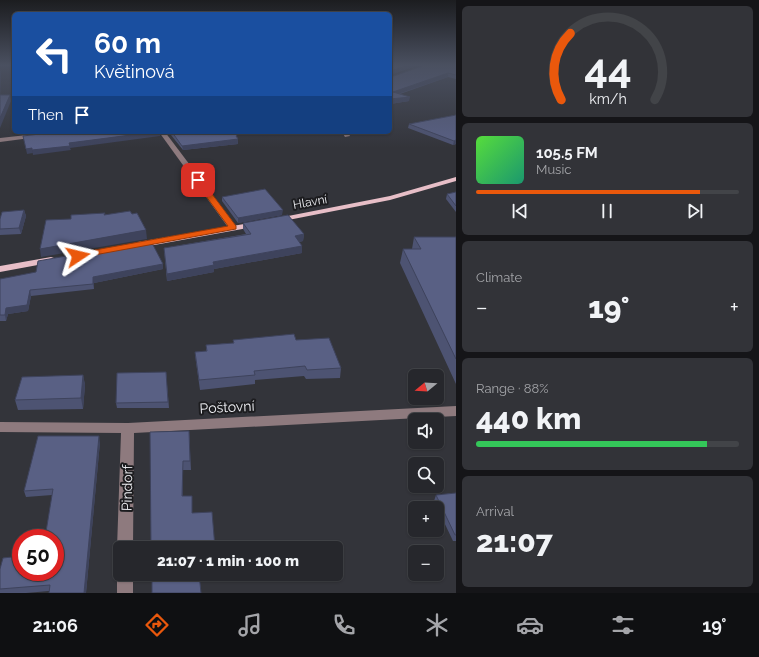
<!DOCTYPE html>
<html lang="en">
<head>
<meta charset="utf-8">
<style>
  body { margin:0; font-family:Raleway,sans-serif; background:#323338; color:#f1f3f6; height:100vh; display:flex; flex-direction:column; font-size:15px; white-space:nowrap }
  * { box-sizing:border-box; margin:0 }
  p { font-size:13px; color:#a4a5a9 }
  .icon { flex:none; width:22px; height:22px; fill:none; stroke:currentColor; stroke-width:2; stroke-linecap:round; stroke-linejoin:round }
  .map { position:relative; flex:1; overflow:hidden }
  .details { display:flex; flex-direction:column; gap:6px; padding:6px; background:#151518; width:303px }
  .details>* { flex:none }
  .guide { position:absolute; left:12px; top:12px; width:380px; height:122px; border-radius:6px; box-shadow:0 1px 3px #0004,0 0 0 1px #424448; background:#1a4fa0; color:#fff; overflow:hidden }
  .needle { width:26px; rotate:252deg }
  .controls { position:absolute; left:408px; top:369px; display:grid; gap:8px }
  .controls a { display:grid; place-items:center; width:36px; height:36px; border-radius:6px; background:#26272c; box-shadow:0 1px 3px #0004,0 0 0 1px #424448; font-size:20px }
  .speed { position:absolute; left:12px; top:529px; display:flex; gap:8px; font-size:20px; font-weight:700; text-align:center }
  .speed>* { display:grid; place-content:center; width:52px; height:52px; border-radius:50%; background:#26272c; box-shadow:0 1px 3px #0004,0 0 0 1px #424448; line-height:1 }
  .speed .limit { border:6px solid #d22; background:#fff; color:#111 }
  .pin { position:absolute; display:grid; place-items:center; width:34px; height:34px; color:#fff; margin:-17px; border-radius:8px; box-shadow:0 2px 6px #0006 }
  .me { position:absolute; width:44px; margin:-22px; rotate:80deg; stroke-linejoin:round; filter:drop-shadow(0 0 3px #0008) }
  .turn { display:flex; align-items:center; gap:14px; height:84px; padding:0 16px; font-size:18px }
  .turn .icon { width:52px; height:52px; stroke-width:2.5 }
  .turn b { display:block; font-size:28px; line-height:34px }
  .then { display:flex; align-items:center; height:38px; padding:0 16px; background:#0003; gap:8px; font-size:15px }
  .big { font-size:30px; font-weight:800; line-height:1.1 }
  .details .widget { flex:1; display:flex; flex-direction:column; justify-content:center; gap:6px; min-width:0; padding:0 14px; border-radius:6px; background:#323338 }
  .details .dial { align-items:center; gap:0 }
  .dial svg { height:104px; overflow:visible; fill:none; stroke:#424448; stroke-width:7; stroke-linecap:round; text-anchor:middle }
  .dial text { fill:#f1f3f6; stroke:none }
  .song { display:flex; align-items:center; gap:12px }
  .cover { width:48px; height:48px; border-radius:6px; background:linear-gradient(135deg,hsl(110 70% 55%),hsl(160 70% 35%)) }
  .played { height:4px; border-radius:2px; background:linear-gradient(90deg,#ea580c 85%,#424448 85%) }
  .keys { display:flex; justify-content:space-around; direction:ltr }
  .heat { display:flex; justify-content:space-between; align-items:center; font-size:22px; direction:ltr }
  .charge { height:6px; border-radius:3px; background:linear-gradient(90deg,#34c759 88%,#424448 0) }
  .trip { position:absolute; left:113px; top:541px; width:230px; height:40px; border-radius:6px; background:#26272c; box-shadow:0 1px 3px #0004,0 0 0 1px #424448; font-weight:800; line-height:40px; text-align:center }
  .dock { display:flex; height:64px; justify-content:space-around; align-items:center; background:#0f1012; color:#a4a5a9 }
  .dock .icon { width:28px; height:28px }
  .dock .active { color:#ea580c }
  .dock b { font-size:18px; color:#f1f3f6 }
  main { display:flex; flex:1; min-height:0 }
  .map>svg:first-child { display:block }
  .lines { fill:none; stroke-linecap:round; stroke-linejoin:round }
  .minor { fill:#8e7a7e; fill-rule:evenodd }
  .major { fill:#e7bec7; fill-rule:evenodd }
  .wall { fill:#4d5372 }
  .shaded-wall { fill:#3e435c }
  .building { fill:#596084; stroke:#3e435c }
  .route { fill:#ea580c; stroke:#983908 }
  .labels { text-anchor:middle; stroke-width:4; stroke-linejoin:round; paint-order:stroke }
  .street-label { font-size:12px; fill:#eeeff3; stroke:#1c1c1f }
  .near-street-label { font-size:14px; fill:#eeeff3; stroke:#1c1c1f }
</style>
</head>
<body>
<main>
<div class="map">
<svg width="456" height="593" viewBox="0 0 456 593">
  <rect width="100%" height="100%" fill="#33343a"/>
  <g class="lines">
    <g class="minor">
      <polygon points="159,132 165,132 236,226 237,228 236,230 230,230"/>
      <polygon points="342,132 348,132 350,136 345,137"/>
      <polygon points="36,134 38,135 38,137 0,142 0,138"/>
      <polygon points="456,406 456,416 134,433 133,548 120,548 120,553 117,548 121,433 0,432 0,422 128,423"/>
      <polygon points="119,568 120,574 133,574 133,593 117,593 117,574"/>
    </g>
    <g class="major">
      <polygon points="456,177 456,181 390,200 278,222 274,220 278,218 390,196"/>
      <polygon points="256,222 260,224 259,226 138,248 134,245 138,242"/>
      <polygon points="51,257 54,258 56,260 54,262 0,272 0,266"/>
    </g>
  </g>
  <g class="wall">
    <polygon points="456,65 456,79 448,77 400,94 409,101 390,104 390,76 391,77"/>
    <polygon points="456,115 456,144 453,145 408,128 409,124"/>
    <polygon points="167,132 234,132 237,136 238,144 183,150 171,135"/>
    <polygon points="456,192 456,212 446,199 447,194"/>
    <polygon points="222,197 282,215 238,223 222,201"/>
    <polygon points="24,210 26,216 21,234 0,235 0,219"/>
    <polygon points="243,223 304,234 303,241 299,242 302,246 302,253 214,269 214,272 167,281 164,248 246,234 243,229"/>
    <polygon points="414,237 456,237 456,384 400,263 403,249 412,249"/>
    <polygon points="163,264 163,269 94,283 94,289 31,296 28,311 8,314 6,321 0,321 0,279"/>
    <polygon points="233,340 296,340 341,368 340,378 306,379 304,376 255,380 255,384 200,390 196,362 195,352 206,351 206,345 233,343"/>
    <polygon points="166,372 169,408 117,408 116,403"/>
    <polygon points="83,375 85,385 83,409 18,410 15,400"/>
    <polygon points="189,431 191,470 183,470 151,548"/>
    <polygon points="100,442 86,593 49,593 49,591 26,593 0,593 0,569 55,572 52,495 26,497 24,491"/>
    <polygon points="456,493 456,541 453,541 434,501 436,495"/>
    <polygon points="152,574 222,574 200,576"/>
  </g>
  <g class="shaded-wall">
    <polygon points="409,65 420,65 390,75 390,71"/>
    <polygon points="0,69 1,73 0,101"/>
    <polygon points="448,73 448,77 392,96 393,92"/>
    <polygon points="10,95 11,101 0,128 0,118"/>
    <polygon points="410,97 409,101 390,104 390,99"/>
    <polygon points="22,132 38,132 23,134"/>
    <polygon points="154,132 160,132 160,136 70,148 71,150 33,155 32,150 69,143"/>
    <polygon points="236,136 237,136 238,144 183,150 182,146"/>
    <polygon points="456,140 456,144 453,145 454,141"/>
    <polygon points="32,148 33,153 27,154 26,149"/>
    <polygon points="24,210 26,216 21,234 19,228"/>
    <polygon points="283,210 282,215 238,223 238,218"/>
    <polygon points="146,230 147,239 41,257 40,249"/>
    <polygon points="304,234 303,241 294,243 295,236"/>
    <polygon points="302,246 302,253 214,269 214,272 167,281 167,274 213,262"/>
    <polygon points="163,264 163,269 94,283 94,289 93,284 93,277"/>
    <polygon points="30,290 31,296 28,311 8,314 6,321 5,315 6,308"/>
    <polygon points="83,375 85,385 83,409 81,398"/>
    <polygon points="99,436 100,442 86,593 84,593"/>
    <polygon points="183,461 183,505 182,496"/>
  </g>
  <g class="building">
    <polygon points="390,65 409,65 390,71 390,72"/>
    <polygon points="425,65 456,65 456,75 448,73 393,92 410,97 390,99 390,76 391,77"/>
    <polygon points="0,95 10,95 0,118"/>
    <polygon points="456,115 456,140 454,141 409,124"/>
    <polygon points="56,132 154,132 69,143 70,146 32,150 32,148 26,149 23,136"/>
    <polygon points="172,132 234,132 237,136 236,136 238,139 182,146"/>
    <polygon points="265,189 283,210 238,218 222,197"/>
    <polygon points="456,192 456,206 447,194"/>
    <polygon points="24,210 19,228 0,229 0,219 2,212"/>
    <polygon points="130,211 132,214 137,213 146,230 40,249 46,220 71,219 71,215 105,213 104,215"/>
    <polygon points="288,215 304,234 295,236 302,246 213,262 214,265 167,274 164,248 251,234 243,223"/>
    <polygon points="414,237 456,237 456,359 403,249 421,249"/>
    <polygon points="151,241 163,264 93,277 93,284 30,290 27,305 6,308 5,315 0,315 0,279 36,272 38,261"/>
    <polygon points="294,334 296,340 329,338 341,368 307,370 305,366 254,371 255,375 199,380 195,352 207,351 206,345 234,343 233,340"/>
    <polygon points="166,372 168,402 116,403 117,373"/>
    <polygon points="83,375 81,398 15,400 22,377"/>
    <polygon points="189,431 190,461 183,461 182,496 192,496 192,513 212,512 215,548 151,548 150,432"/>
    <polygon points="38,436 99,436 84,593 49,593 50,585 0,589 0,569 3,558 21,556 21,572 55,572 55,538 45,538 53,489 24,491"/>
    <polygon points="456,493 456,535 455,535 436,495"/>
    <polygon points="152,574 199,574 201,593 152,593"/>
  </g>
  <linearGradient id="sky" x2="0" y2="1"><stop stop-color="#1c1d20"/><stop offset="0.44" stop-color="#4a5060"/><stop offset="1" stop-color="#4a5060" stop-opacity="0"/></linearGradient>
  <rect width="456" height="148" fill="url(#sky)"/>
  <polygon class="route" points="195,178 200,178 236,226 236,229 78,258 74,256 78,253 228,226 194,180"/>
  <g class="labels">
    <g class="street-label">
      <text transform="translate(310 202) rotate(-10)" y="4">Hlavní</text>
    </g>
    <g class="near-street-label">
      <text transform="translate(227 407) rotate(-3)" y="5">Poštovní</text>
      <text transform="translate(127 488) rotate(-89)" y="5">Pindorf</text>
    </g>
  </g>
</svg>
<div class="controls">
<a><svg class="needle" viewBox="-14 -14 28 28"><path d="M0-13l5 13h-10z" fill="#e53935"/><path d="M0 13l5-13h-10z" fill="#a4a5a9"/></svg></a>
<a><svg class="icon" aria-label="sound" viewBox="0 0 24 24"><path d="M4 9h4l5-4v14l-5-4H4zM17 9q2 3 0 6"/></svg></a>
<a><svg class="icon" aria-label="search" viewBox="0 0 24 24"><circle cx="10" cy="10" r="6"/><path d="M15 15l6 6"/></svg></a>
<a>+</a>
<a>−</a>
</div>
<div class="speed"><div class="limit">50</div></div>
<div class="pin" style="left:198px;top:180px;background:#d93025"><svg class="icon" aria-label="arrive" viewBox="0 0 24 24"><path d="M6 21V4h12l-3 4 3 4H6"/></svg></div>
<svg class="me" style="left:78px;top:256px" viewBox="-20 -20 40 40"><path d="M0-17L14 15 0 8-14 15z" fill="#ea580c" stroke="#fff" stroke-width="4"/></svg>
<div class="trip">21:07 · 1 min · 100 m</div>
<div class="guide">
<div class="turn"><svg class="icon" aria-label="left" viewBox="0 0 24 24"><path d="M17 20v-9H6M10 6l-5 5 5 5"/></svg><div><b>60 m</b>Květinová</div></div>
<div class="then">Then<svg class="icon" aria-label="arrive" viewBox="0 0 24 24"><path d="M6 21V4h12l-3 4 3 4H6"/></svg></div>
</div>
</div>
<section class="details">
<div class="widget dial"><svg viewBox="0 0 100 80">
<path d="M14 69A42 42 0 1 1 86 69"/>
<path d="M14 69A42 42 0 0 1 21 18" stroke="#ea580c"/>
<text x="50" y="56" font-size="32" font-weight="700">44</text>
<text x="50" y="72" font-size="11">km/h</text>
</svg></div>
<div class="widget">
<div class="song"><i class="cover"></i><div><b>105.5 FM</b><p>Music</p></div></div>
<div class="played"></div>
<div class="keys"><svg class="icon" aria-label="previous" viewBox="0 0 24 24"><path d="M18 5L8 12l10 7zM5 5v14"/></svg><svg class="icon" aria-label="pause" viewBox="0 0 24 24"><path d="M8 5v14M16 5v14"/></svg><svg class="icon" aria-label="next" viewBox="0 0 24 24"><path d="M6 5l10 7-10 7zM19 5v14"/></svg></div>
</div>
<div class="widget"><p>Climate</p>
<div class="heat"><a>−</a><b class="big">19°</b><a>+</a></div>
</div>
<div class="widget"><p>Range · 88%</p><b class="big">440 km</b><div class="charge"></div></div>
<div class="widget"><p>Arrival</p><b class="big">21:07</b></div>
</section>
</main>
<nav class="dock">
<b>21:06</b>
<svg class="icon active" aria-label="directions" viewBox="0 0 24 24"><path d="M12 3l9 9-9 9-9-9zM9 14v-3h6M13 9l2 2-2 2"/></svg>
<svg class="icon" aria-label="music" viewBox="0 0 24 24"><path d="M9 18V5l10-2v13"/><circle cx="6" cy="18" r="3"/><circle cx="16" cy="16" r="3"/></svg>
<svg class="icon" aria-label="phone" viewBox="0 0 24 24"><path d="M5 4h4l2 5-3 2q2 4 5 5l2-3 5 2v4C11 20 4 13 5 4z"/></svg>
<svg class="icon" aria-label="climate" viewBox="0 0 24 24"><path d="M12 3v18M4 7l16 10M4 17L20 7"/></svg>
<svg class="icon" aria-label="car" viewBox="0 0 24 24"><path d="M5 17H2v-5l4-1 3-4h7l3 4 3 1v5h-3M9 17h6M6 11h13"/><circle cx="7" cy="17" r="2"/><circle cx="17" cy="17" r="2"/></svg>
<svg class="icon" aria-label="filters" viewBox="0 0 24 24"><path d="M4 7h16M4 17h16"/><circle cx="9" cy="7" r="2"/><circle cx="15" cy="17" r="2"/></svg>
<b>19°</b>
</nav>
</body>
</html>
